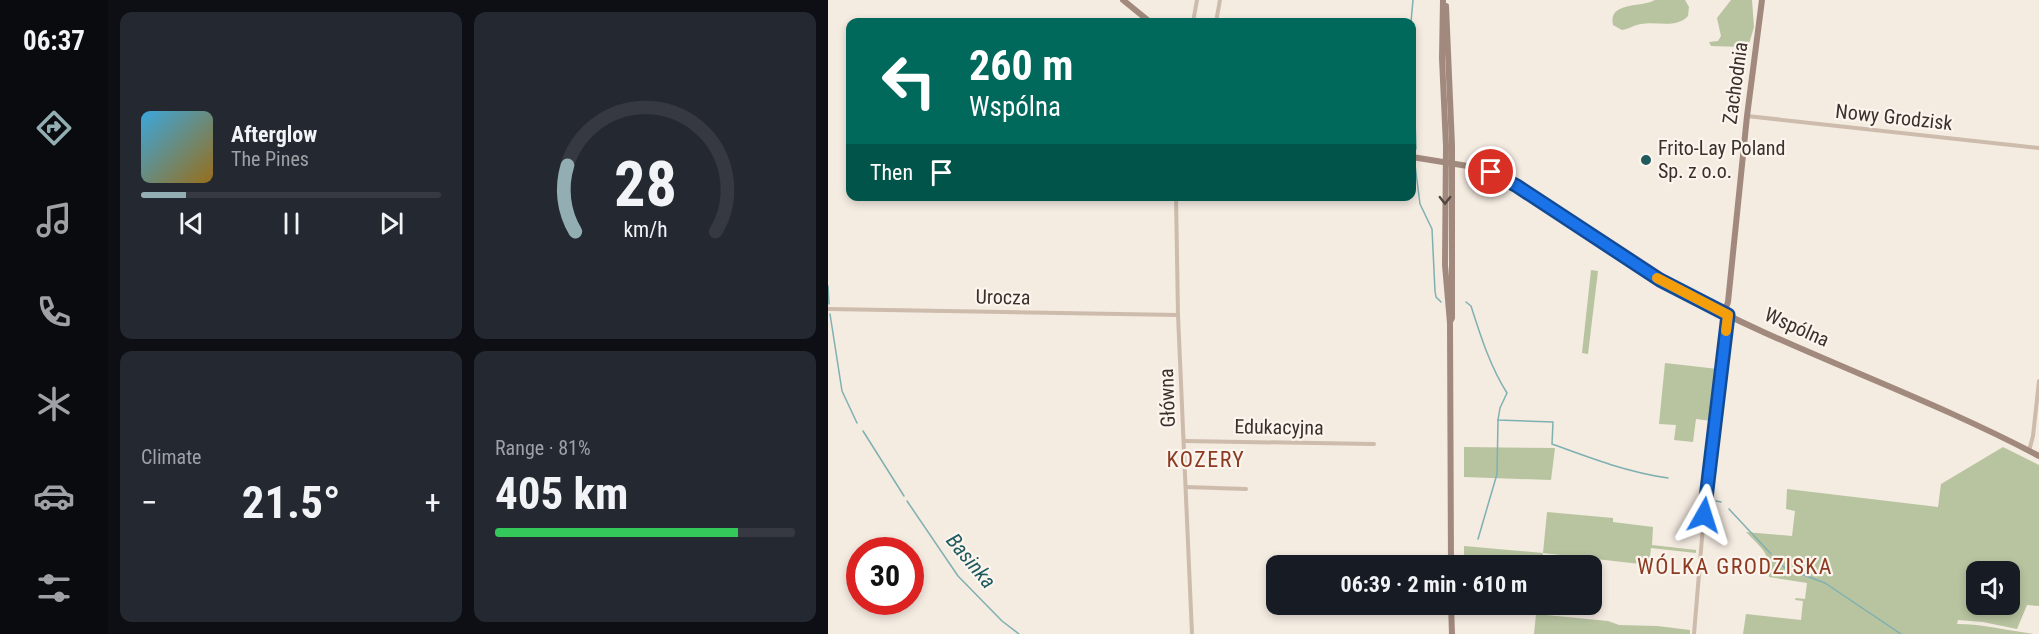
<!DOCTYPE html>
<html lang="en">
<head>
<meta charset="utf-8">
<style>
  body { margin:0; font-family:"Roboto Condensed",sans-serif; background:#242831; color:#f1f3f6; height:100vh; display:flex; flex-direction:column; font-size:22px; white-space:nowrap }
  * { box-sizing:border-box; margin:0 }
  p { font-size:20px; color:#9ea1a6 }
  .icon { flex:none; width:33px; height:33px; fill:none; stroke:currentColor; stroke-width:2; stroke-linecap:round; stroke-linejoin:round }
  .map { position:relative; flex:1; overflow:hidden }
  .details { display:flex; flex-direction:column; gap:12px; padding:12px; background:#0d0f14; width:720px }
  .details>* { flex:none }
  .top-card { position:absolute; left:18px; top:18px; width:570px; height:183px; border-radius:12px; box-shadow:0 3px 9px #0003; background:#00695c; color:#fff; overflow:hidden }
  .buttons { position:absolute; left:1138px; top:561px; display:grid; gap:12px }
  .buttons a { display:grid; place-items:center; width:54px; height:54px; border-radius:12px; background:#171b24; box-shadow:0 3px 9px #0003; font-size:30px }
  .speed { position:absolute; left:18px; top:537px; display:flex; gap:12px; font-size:30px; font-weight:700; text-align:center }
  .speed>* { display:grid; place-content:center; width:78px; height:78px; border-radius:50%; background:#171b24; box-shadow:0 3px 9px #0003; line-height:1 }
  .speed .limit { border:9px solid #d22; background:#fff; color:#111 }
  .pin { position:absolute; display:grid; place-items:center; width:51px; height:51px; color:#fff; margin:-26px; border:3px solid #fff; border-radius:50%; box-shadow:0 2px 6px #0007 }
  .me { position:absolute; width:66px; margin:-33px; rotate:6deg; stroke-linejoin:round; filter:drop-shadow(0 0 4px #0008) }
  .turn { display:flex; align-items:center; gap:21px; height:126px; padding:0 24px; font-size:27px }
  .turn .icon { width:78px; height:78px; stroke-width:2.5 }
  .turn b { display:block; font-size:42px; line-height:51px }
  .then { display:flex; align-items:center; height:57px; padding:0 24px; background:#0003; gap:12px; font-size:22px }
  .big { font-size:45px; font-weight:700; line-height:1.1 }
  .details .tile { flex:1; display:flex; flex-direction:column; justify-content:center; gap:9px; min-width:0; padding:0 21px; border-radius:12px; background:#242831 }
  .details .dial { align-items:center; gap:0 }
  .dial svg { height:156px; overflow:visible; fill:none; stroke:#363941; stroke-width:7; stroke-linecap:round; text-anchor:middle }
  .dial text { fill:#f1f3f6; stroke:none }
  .song { display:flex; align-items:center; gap:18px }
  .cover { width:72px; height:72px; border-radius:9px; background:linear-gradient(135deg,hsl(200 70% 55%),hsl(40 70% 35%)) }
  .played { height:6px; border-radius:3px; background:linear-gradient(90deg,#92aeb2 15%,#363941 15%) }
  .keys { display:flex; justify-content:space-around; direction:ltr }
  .heat { display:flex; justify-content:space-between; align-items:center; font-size:33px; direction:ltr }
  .charge { height:9px; border-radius:4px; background:linear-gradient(90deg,#34c759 81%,#363941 0) }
  .details .tiles { flex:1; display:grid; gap:12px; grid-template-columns:repeat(2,1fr) }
  .trip { position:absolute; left:438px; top:555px; width:336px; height:60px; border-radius:12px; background:#171b24; box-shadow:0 3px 9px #0003; font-weight:700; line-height:60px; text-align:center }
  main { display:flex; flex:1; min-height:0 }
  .menu { display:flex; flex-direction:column; width:108px; justify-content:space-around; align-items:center; background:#090b0e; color:#9ea1a6 }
  .menu .icon { width:42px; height:42px }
  .menu .on { color:#92aeb2 }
  .menu b { font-size:27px; color:#f1f3f6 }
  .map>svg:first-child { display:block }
  .green { fill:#b8c4a0; fill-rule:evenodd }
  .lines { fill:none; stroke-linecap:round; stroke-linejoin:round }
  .stream { stroke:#7fb0b2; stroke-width:1.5 }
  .street { stroke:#cdbbac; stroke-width:4 }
  .secondary { stroke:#a18a7d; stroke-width:6 }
  .oneway { stroke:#544640 }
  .route-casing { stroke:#114b97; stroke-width:15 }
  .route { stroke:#1a73e8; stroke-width:10 }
  .slow { stroke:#f59e0b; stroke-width:10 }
  .poi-dot { fill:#1f5a5e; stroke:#fbf5ee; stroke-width:2 }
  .labels { text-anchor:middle; stroke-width:4.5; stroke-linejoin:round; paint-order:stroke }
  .street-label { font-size:20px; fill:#3b302b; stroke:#fbf5ee }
  .poi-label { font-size:20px; fill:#3b302b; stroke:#fbf5ee; text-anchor:start }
  .water-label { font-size:21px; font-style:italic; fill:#1f5a5e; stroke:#fbf5ee }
  .quarter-label { font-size:22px; letter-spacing:1.5px; fill:#8c3b22; stroke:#fbf5ee }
</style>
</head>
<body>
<main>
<nav class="menu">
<b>06:37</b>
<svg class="icon on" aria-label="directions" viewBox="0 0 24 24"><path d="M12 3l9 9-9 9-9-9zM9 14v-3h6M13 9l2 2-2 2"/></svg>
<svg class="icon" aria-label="music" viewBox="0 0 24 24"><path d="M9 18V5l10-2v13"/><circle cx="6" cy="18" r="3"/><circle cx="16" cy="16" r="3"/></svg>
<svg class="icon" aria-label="phone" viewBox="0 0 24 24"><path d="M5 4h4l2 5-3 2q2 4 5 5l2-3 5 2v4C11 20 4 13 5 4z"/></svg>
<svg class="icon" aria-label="climate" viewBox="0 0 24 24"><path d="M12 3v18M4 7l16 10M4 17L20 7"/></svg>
<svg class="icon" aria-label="car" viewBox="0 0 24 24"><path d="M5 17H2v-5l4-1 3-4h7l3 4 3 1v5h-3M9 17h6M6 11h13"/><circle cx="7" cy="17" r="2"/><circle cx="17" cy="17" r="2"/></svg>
<svg class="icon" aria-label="filters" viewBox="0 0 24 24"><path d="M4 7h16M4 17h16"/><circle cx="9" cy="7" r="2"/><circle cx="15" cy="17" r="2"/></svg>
</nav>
<section class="details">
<div class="tiles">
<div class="tile">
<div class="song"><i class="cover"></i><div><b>Afterglow</b><p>The Pines</p></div></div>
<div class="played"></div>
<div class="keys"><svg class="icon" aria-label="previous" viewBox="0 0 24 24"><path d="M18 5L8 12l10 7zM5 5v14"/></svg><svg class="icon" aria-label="pause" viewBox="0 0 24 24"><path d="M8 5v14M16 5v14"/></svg><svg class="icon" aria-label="next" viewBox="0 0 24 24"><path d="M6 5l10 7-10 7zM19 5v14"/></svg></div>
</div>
<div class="tile dial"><svg viewBox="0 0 100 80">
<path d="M14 69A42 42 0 1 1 86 69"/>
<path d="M14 69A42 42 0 0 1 10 35" stroke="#92aeb2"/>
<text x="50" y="56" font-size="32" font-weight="700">28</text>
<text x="50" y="72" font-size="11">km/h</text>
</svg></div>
<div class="tile"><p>Climate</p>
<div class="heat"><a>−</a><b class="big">21.5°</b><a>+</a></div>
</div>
<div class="tile"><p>Range · 81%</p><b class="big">405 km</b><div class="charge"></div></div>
</div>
</section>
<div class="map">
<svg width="1211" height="634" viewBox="0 0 1211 634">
  <rect width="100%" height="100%" fill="#f4ebe1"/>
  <g class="green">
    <path d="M 827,0 L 857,0 L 861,7 L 860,16 C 848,29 829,21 813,24 C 806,25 801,29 794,30 L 785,25 C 780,1 813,8 827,0 Z"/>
    <polygon points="903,0 924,0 926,27 921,44 914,47 883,46 881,42 890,41 893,36 889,18"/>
    <polygon points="763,270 770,271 760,354 754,353"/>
    <polygon points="837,363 890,369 884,421 868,419 865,442 846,440 848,425 831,424"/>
    <polygon points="636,447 727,448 723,480 636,477"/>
    <path d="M 1175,447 L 1211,465 L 1211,606 L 1199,605 L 1189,629 L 1155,622 L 1130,620 L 1129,624 C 1155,624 1181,631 1207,634 L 915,634 L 918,614 L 973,620 L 975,601 L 967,600 L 968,598 L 977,599 L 979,583 L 941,577 C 944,554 933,548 918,532 L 964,536 L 967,511 L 958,509 L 959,489 L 1110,507 L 1113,484 ZM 1149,572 L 1182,572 L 1182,604 L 1149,604 Z"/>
    <polygon points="719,512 785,518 785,522 825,527 824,545 868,550 868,553 823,548 821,565 715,553 714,565 636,565 636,546 715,553"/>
    <polygon points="708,614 780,621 791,625 829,626 862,630 862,634 706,634"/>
  </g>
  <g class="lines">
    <g class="stream">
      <polyline points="583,22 585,0"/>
      <polyline points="584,33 588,149"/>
      <polyline points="587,165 592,204 604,229 607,291 608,297 613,302"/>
      <polyline points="0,286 1,304"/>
      <path d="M 638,302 L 643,306 C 653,337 662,366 679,393 L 672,408 L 670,420 L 725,422 L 724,444 C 762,458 799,472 840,478"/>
      <polyline points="2,314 14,391 29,423"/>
      <polyline points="35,431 76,496"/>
      <polyline points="79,501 130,576 174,621 191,634"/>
      <polyline points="888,501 893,502"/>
      <polyline points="901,509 943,554"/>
      <polyline points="650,539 669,474 670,420"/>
      <polyline points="946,558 957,568 997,583 1073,634"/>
    </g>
    <g class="street">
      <polyline points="365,22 369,0"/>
      <polyline points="388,22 392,0"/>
      <polyline points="919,116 1211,148"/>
      <polyline points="348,196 350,315 364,634"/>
      <polyline points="0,309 350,315"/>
      <polyline points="356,441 546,444"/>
      <polyline points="1201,451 1205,436 1211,381"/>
      <polyline points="358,487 418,489"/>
      <polyline points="866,634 877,502 899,316"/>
    </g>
    <g class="secondary">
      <polyline points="295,0 322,22"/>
      <polyline points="615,0 614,58 618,146 617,265 622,323 623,566"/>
      <polyline points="618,6 624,146 624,318 622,322"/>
      <path d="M 584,157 L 646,167 L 672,176 C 731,210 784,254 844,287 C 962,351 1092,393 1211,456"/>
      <polyline points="896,313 900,302 919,116 934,0"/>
      <polyline points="623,604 624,634"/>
    </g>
  </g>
  <defs><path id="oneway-chevron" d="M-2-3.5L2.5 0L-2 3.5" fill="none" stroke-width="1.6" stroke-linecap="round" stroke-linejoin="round" transform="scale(1.5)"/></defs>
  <use class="oneway" href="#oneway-chevron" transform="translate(617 200) rotate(90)"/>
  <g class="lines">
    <defs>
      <polyline id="route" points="663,172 689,186 832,280 900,315 876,515"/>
    </defs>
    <use href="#route" class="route-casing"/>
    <use href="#route" class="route"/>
    <polyline class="slow" points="829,278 900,315 898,331"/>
  </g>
  <circle class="poi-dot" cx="818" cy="160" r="6"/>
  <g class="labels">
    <g class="street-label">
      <text transform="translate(907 83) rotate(-82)" y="7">Zachodnia</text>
      <text transform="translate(1066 117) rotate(6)" y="7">Nowy Grodzisk</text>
      <text transform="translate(175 297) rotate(1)" y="7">Urocza</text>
      <text transform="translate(969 327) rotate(24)" y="7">Wspólna</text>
      <text transform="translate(339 398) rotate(-92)" y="7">Główna</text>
      <text transform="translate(451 427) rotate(1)" y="7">Edukacyjna</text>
    </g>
    <g class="poi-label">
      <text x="830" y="155">Frito-Lay Poland<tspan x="830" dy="23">Sp. z o.o.</tspan></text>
    </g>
    <g class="water-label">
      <text transform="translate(143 561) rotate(50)" y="7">Basinka</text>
    </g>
    <g class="quarter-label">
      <text x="378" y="467">KOZERY</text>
      <text x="907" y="574">WÓLKA GRODZISKA</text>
    </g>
  </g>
</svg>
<div class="buttons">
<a><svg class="icon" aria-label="sound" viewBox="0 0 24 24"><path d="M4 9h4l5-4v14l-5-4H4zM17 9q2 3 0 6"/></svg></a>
</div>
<div class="speed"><div class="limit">30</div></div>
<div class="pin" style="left:663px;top:172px;background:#d93025"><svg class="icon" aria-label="arrive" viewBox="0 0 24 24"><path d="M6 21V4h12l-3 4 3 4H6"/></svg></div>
<svg class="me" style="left:876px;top:515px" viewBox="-20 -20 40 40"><path d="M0-17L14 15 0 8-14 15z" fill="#1a73e8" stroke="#fff" stroke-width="4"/></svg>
<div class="trip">06:39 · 2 min · 610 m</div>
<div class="top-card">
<div class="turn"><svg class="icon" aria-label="left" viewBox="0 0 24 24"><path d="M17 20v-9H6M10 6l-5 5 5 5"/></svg><div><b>260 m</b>Wspólna</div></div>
<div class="then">Then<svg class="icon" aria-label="arrive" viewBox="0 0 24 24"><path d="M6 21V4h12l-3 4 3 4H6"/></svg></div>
</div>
</div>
</main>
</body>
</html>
